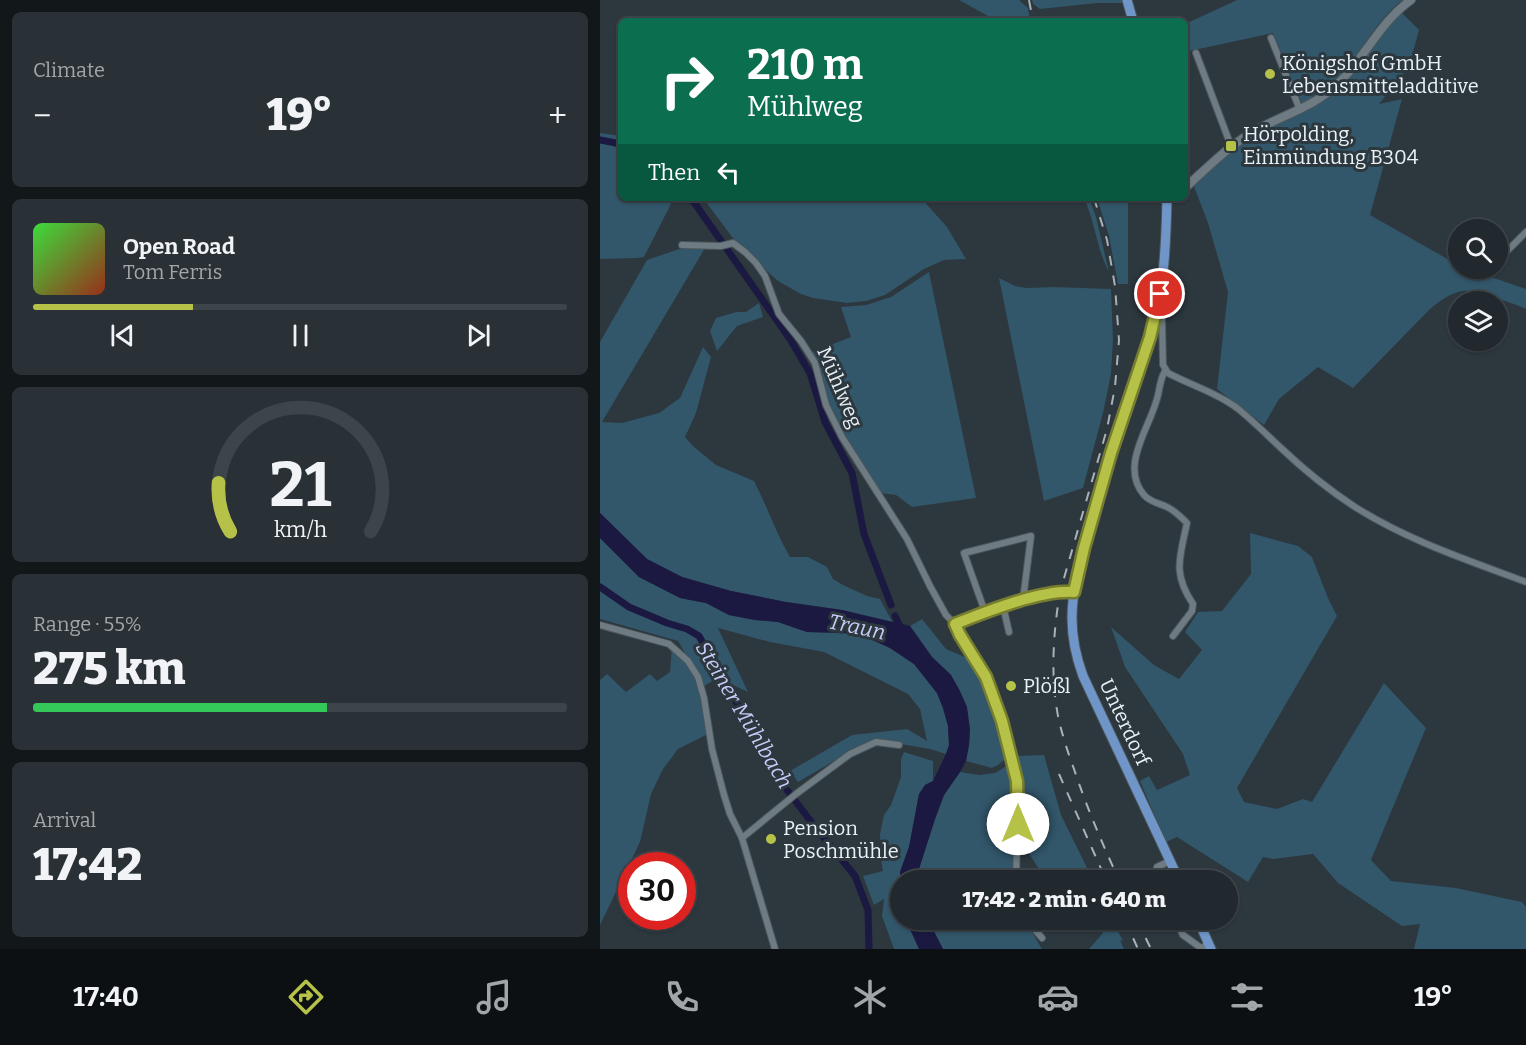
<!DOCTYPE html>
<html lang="en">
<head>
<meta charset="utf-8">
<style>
  body { margin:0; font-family:Bitter,serif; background:#293136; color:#f1f3f6; height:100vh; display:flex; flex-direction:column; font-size:22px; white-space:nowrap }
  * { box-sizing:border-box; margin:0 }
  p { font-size:20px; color:#a2a6aa }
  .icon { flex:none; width:33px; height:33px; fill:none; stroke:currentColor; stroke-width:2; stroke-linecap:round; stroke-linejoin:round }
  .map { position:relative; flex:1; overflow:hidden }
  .drawer { display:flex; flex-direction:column; gap:12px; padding:12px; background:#121719; width:600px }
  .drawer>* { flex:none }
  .top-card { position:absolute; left:18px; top:18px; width:570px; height:183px; border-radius:9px; box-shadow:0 2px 4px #0004,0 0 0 2px #3e454a; background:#0b6e4f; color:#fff; overflow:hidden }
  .tools { position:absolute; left:848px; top:219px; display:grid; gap:12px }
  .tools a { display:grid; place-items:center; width:60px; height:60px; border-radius:50%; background:#21292e; box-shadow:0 2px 4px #0004,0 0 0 2px #3e454a; font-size:30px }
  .speed { position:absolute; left:18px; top:852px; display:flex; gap:12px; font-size:30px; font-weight:700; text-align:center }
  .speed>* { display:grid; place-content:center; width:78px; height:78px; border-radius:50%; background:#21292e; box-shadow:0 2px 4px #0004,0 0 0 2px #3e454a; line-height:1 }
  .speed .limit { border:9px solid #d22; background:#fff; color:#111 }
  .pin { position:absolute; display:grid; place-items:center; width:51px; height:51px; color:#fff; margin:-26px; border:3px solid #fff; border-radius:50%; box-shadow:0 2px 6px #0007 }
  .me { position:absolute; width:66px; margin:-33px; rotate:0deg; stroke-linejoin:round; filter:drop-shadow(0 0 4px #0008) }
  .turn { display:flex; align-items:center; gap:21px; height:126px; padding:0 30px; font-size:27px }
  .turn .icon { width:78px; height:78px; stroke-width:2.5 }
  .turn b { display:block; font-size:42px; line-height:51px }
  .then { display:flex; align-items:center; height:57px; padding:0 30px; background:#0003; gap:12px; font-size:22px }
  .big { font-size:45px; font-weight:800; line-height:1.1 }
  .drawer .widget { flex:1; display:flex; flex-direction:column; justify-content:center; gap:9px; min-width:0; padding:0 21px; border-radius:9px; background:#293136 }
  .drawer .dial { align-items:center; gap:0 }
  .dial svg { height:156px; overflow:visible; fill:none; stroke:#3e454a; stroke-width:7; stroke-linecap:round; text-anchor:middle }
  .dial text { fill:#f1f3f6; stroke:none }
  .song { display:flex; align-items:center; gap:18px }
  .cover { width:72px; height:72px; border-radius:9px; background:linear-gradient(135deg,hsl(120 70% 55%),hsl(10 70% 35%)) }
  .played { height:6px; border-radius:3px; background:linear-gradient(90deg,#b6c148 30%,#3e454a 30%) }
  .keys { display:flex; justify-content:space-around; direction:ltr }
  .heat { display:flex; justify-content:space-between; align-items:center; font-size:33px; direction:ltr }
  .charge { height:9px; border-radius:4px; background:linear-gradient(90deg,#34c759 55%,#3e454a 0) }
  .trip { position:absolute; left:290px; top:870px; width:348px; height:60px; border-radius:30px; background:#21292e; box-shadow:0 2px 4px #0004,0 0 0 2px #3e454a; font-weight:800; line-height:60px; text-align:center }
  .menu { display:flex; height:96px; justify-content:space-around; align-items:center; background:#0d1012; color:#a2a6aa }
  .menu .icon { width:42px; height:42px }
  .menu .active { color:#b6c148 }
  .menu b { font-size:27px; color:#f1f3f6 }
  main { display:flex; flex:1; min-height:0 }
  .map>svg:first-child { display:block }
  .green { fill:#32566a }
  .water { fill:#1b1941 }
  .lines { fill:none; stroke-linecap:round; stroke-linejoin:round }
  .canal { stroke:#1b1941; stroke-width:7 }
  .minor-casing { stroke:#4c565b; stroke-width:8 }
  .tertiary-casing { stroke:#4c565b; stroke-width:10 }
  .primary-casing { stroke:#4c565b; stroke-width:11 }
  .minor { stroke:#6e7b83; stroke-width:6 }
  .tertiary { stroke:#6e7b83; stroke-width:8 }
  .primary { stroke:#6f95c9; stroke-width:9 }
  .rail { stroke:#a9b2b7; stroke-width:2; stroke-dasharray:10 10; stroke-linecap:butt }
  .route-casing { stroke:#767d2f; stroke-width:15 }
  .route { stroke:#b6c148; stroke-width:10 }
  .poi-dot { fill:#b6c148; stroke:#2c373e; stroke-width:2 }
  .labels { text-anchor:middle; stroke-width:6; stroke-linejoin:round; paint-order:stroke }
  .poi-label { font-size:20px; fill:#eaf1f6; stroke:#2c373e; text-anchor:start }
  .street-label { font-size:20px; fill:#eaf1f6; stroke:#2c373e }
  .water-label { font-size:21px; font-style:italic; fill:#c8cbf8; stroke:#2c373e }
</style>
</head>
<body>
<main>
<section class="drawer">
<div class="widget"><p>Climate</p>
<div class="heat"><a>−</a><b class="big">19°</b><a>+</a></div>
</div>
<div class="widget">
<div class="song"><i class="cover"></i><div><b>Open Road</b><p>Tom Ferris</p></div></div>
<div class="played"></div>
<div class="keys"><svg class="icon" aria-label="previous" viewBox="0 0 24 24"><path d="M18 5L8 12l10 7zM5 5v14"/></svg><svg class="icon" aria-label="pause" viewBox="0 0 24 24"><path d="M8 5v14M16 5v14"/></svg><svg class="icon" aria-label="next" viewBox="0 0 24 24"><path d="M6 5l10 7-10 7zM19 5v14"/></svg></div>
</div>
<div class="widget dial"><svg viewBox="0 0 100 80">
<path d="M14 69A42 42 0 1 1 86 69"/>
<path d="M14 69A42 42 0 0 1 8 44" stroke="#b6c148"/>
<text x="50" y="56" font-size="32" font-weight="700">21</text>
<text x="50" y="72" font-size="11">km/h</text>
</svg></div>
<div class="widget"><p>Range · 55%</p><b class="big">275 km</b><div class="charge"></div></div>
<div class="widget"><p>Arrival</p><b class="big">17:42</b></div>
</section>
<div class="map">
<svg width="926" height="949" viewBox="0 0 926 949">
  <rect width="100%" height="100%" fill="#2c373e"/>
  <g class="green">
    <polygon points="359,0 419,0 428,8 430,21 397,21"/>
    <polygon points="432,0 522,0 523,3 497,3 440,9 433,4"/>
    <path d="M 637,0 L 803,0 C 782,14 765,45 749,65 C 736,81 719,92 702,104 L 673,33 L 585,52 L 585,24 Z"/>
    <path d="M 801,12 L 819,30 L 809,67 L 779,104 L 802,99 L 770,215 L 858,265 L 858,268 L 868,269 L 926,289 L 926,309 C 915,304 873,289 863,291 C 850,293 840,301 830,309 L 753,388 L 718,367 L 679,399 L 664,425 L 617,389 L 628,292 L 608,223 L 593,184 C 606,172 623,153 637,144 C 670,124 708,114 737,90 C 756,75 766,55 780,36 C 787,28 794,20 801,12 Z"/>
    <polygon points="0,133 21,136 21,198 74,198 44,257 37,258 0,259"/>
    <polygon points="103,198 321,198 347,227 366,259 344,260 324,269 285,295 266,301 247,303 213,298 201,294 178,281 161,266 135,241"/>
    <path d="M 484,198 L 489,198 L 496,217 L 509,272 C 497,250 495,222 484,198 Z"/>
    <polygon points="497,198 528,199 528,284 518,284 509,236"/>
    <path d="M 82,248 L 105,248 L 2,422 L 22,423 L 59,413 L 80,398 L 103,347 L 111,357 L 96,413 L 85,437 L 93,446 L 116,465 L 154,481 C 167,506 176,533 190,557 L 208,557 L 227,567 L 233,579 L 243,585 L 267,596 L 280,599 L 293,623 L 242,610 L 186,602 L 131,591 L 82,577 L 47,559 L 0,513 L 0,342 L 47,260 Z"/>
    <polygon points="329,272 376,498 312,507 296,495 280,493 240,427 229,404 221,370 212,352 251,337 241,307 266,305 291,297"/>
    <polygon points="399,278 415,286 427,288 454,287 511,289 513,339 511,374 503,413 483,488 444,501"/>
    <polygon points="159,303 163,317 137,326 117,351 110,331 116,318 136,312 146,312"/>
    <polygon points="650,533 698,546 712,557 728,598 737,616 637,788 644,802 677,809 703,799 712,802 784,683 826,728 771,860 791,881 856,888 922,902 926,907 926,949 814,949 820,924 802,926 738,883 713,854 673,859 663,857 648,882 577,837 566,842 540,781 549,776 557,790 590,775 583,754 525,667 511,627 554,665 579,679 602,650 585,632 598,612 622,611 651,574"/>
    <polygon points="0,538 39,577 80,598 106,603 129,615 155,620 178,622 207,632 244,633 266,637 290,648 314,664 337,693 343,708 348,726 349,745 346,754 330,749 277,740 239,758 198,782 190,771 252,735 307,729 327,741 320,709 308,694 224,652 170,642 118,628 148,692 118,678 104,686 78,641 0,619"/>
    <polygon points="322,619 346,649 367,658 386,686 399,720 407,751 404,760 398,765 392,768 366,761 369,745 370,729 351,675 332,657 310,626"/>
    <path d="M 72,647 C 76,651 82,656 86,660 C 103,680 105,709 108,734 L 78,749 L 63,769 L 51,794 L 40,842 L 0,925 L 0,680 L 7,674 L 26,692 L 50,674 L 57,681 L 70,672 Z"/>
    <polygon points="304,752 333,761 333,781 325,785 319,794 309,847 300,872 301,880 300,880 300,920 306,920 319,949 294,949 282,916 284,899 274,905 263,876 283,871 281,860 280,834 284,815 291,805 301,777 301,759"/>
    <polygon points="444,755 461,815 493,880 446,880 421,841 423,785 417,756"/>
    <polygon points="411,763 417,786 415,880 319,880 319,869 335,819 344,795 360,772 379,775 395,773"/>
    <polygon points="328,920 425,920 442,949 343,949"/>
    <polygon points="496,920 512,920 523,941 520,940 524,949 489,949 503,933"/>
  </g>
  <g class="water">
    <polygon points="0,513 47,559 82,577 131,591 186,602 242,610 310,626 332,657 351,675 360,691 367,707 370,729 369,745 366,761 360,772 344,795 335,819 319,869 319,880 301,880 300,872 309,847 319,794 325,785 333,781 346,754 349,745 348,726 343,708 337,693 314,664 290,648 266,637 244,633 207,632 178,622 155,620 129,615 106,603 80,598 39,577 0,538"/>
    <polygon points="306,920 328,920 343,949 319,949"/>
  </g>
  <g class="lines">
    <g class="canal">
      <polyline points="0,140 21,144"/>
      <polyline points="91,198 190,339 210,373 225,422 252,473 264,534 291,605"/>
      <polyline points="0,587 29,607 67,623 87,629 99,636 130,690 166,760 187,790 212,823"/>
      <polyline points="295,616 303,633"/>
      <polyline points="217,829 255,876 268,910 269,949"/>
    </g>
    <defs>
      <g id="minor">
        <polyline points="671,38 700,110"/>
        <polyline points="596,53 631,146"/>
        <polyline points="82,245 121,246 133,243 145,252 156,263 165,276 179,314 201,341 215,363 226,405 242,437 307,539 330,586 346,615 355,624 360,635 386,677 406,734 417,781 418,797 416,880"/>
        <polyline points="902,256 926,232"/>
        <path d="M 556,314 L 562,318 L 563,365 L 568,373 C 590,385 616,392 637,408 C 652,420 666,434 681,448 C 703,469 729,490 755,507 C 809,541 867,560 926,582"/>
        <path d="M 565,371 C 559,381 560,391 556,402 C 548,430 520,467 544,495 C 551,503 560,503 569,508 C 576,512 581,517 587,523 C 580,557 572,573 593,604 L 592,611 L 573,636"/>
        <polyline points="403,606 409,632"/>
        <polyline points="385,612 364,553 431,536 423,600"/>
        <path d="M 355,624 C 387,611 440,589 474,592"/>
        <polyline points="0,625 69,644 88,661 98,677 104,698 112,749 124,795 130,814 142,838 175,949"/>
        <polyline points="142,838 196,794 250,754 276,742 299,745"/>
        <polyline points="557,880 555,876 557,867 570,861"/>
        <polyline points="427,920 442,938"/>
        <polyline points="576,920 583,935 601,948 609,944"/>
      </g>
      <path id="tertiary" d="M 585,188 C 609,166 630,144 660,128 C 684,115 711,107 732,89 C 763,63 778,23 811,0"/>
      <g id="primary">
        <polyline points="527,0 533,21"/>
        <path d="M 567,198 C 566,245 564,293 550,338 C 542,362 533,387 524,411 C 513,447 502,484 492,520 C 483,552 472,585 472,618 C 472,638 476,657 483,676 L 579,880"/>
        <polyline points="598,920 611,949"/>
      </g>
    </defs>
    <use href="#minor" class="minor-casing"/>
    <use href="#tertiary" class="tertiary-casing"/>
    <use href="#primary" class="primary-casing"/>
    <use href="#minor" class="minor"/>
    <use href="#tertiary" class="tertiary"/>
    <use href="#primary" class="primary"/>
    <g class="rail">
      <polyline points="429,0 433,21"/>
      <path d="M 494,198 L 507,240 L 515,286 L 519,340 L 515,387 L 507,429 L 460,592 C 453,634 450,678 459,721 C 463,737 468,753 474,769 C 487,808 502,843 519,880"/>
      <polyline points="459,774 506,880"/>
      <polyline points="525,920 538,949"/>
      <polyline points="537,920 551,949"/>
    </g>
  </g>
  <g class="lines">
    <defs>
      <path id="route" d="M 418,824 L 417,781 L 402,721 L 386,677 L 360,635 L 355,624 C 388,611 440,590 474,592 L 484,548 L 511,453 L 550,337 L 560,294"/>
    </defs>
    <use href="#route" class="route-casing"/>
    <use href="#route" class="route"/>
  </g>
  <g class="poi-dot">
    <circle cx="670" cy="74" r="6"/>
    <rect x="625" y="140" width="12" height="12" rx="3"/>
    <circle cx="411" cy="686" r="6"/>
    <circle cx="171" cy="839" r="6"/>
  </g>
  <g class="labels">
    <g class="poi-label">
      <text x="682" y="70">Königshof GmbH<tspan x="682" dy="23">Lebensmitteladditive</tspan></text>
      <text x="643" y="141">Hörpolding,<tspan x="643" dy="23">Einmündung B304</tspan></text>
      <text x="423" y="693">Plößl</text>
      <text x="183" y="835">Pension<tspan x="183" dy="23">Poschmühle</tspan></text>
    </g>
    <g class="street-label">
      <text transform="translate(240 387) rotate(67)" y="7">Mühlweg</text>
      <text transform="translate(525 722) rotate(65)" y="7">Unterdorf</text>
    </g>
    <g class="water-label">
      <text transform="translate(257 627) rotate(12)" y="7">Traun</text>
      <text transform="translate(144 715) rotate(59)" y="7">Steiner Mühlbach</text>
    </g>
  </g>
</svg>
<div class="tools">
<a><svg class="icon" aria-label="search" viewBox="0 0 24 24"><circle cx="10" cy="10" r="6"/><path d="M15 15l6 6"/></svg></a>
<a><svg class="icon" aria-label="layers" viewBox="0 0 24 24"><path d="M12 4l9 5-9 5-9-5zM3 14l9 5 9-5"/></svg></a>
</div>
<div class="speed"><div class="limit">30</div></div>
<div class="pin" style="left:560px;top:294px;background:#d93025"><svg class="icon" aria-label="arrive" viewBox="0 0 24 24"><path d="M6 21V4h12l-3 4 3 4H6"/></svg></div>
<svg class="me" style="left:418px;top:824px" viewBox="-20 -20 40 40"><circle r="19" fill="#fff"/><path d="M0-13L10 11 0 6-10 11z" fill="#b6c148"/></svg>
<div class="trip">17:42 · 2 min · 640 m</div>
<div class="top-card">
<div class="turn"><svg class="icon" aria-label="right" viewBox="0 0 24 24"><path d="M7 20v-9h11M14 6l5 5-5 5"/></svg><div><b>210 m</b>Mühlweg</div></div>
<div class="then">Then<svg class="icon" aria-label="left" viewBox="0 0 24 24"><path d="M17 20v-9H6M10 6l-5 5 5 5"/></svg></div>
</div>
</div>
</main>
<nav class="menu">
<b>17:40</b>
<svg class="icon active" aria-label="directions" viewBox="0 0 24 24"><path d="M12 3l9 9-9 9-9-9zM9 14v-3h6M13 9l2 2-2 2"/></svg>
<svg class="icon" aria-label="music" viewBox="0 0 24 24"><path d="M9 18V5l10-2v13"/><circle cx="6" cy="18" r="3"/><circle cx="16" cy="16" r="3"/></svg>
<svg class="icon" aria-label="phone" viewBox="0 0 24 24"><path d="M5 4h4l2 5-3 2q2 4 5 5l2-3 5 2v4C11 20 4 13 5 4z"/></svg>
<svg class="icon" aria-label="climate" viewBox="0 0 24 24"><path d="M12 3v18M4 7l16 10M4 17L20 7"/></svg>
<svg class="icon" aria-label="car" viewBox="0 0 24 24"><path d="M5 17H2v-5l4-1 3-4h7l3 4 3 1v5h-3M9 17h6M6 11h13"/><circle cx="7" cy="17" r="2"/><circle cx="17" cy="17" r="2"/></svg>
<svg class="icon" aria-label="filters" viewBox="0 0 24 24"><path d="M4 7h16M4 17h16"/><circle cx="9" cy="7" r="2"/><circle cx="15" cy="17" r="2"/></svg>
<b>19°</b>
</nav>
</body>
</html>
